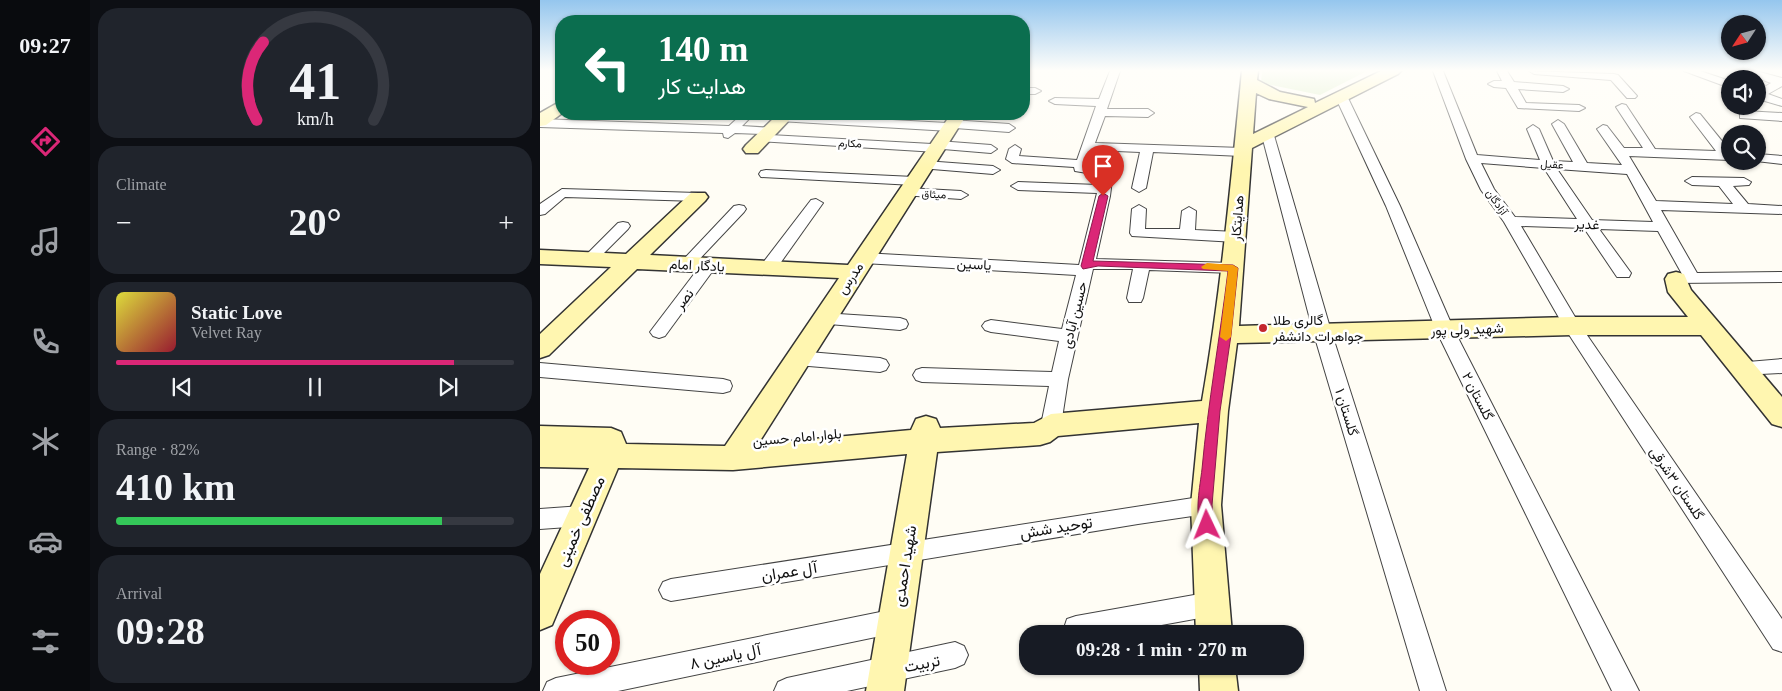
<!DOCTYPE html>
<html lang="en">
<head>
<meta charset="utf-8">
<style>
  body { margin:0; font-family:"Times New Roman",Vazirmatn,serif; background:#20242c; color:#f1f3f6; height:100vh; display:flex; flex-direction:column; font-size:19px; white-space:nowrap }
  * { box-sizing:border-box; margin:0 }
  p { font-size:16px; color:#9ea1a6 }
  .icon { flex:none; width:28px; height:28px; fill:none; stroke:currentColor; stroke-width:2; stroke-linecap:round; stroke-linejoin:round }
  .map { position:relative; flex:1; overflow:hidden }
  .details { display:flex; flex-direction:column; gap:8px; padding:8px; background:#0d0f14; width:450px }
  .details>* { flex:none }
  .guide { position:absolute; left:15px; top:15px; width:475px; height:105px; border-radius:20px; box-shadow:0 1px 4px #0004; background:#0b6e4f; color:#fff; overflow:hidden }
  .needle { width:32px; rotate:234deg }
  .controls { position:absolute; left:1181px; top:15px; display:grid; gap:10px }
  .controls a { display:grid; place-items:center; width:45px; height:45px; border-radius:50%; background:#171b24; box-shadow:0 1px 4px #0004; font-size:25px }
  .speed { position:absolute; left:15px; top:610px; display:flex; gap:10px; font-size:25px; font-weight:700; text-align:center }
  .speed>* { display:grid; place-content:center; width:65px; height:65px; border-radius:50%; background:#171b24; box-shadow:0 1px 4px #0004; line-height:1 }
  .speed .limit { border:8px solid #d22; background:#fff; color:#111 }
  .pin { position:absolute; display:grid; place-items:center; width:42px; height:42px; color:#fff; margin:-51px -21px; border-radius:50% 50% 50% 0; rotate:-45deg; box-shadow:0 0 5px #0007 }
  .pin .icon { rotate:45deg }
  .me { position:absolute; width:55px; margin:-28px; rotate:358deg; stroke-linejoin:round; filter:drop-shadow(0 0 4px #0008) }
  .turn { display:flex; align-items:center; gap:18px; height:105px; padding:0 20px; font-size:22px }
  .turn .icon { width:65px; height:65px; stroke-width:2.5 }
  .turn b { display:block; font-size:35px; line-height:42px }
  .big { font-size:38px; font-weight:600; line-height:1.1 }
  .details .widget { flex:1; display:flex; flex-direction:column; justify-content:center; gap:8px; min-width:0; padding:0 18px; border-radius:20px; background:#20242c }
  .details .dial { align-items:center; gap:0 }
  .dial svg { height:130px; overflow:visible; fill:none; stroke:#363941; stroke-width:7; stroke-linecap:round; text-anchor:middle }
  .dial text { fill:#f1f3f6; stroke:none }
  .song { display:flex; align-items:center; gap:15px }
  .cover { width:60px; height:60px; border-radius:8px; background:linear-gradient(135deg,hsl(60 70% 55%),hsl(350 70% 35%)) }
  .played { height:5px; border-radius:2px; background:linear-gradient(90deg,#db2777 85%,#363941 85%) }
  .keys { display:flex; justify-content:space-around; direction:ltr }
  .heat { display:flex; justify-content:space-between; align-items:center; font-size:28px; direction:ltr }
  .charge { height:8px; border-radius:4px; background:linear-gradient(90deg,#34c759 82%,#363941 0) }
  .trip { position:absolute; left:479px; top:625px; width:285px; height:50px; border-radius:20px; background:#171b24; box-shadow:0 1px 4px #0004; font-weight:600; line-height:50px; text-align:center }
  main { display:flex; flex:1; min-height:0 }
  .tab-bar { display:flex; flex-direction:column; width:90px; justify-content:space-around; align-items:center; background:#090b0e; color:#9ea1a6 }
  .tab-bar .icon { width:35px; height:35px }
  .tab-bar .selected { color:#db2777 }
  .tab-bar b { font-size:22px; color:#f1f3f6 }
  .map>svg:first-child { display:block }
  .green { fill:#d5ebbd }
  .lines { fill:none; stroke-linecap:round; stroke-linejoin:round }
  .street-casing { stroke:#444; stroke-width:2 }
  .secondary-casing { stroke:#333; stroke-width:3 }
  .street { fill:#fff; fill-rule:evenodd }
  .secondary { fill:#fff6b0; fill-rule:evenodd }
  .route { fill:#db2777; stroke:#8e194d }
  .slow { fill:#f59e0b }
  .poi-dot { fill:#c4262e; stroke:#fff; stroke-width:2 }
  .labels { text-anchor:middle; stroke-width:5; stroke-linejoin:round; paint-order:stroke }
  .far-street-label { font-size:11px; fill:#111; stroke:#fff }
  .street-label { font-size:14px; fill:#111; stroke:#fff }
  .poi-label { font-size:14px; fill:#111; stroke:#fff; text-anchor:start }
  .near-street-label { font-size:16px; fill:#111; stroke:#fff }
</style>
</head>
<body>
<main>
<nav class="tab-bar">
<b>09:27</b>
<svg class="icon selected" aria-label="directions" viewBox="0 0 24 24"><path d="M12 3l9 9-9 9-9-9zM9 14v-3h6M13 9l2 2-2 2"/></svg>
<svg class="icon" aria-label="music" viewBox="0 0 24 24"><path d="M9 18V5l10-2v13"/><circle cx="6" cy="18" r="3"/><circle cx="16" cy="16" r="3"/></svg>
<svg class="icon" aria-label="phone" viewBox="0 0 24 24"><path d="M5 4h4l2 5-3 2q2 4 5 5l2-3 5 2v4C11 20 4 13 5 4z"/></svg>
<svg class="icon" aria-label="climate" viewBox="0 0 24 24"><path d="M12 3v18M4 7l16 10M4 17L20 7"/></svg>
<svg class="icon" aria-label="car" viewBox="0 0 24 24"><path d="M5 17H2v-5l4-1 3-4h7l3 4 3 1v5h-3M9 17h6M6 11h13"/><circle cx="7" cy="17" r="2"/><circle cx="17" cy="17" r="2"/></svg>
<svg class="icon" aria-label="filters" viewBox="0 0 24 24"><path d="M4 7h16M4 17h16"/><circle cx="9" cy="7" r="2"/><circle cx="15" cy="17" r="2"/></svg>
</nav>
<section class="details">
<div class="widget dial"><svg viewBox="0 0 100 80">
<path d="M14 69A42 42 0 1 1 86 69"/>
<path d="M14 69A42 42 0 0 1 18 21" stroke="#db2777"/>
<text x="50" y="56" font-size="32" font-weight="700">41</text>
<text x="50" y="72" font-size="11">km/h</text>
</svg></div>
<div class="widget"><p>Climate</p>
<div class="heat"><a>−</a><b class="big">20°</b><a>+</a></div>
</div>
<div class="widget">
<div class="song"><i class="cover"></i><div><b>Static Love</b><p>Velvet Ray</p></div></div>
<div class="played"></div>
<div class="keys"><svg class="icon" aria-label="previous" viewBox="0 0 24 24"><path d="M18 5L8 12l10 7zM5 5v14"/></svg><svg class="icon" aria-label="pause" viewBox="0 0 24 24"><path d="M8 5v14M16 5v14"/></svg><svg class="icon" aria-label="next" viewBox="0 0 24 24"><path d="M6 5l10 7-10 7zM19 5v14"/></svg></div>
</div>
<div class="widget"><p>Range · 82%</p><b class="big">410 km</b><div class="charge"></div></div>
<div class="widget"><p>Arrival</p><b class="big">09:28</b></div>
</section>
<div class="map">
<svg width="1242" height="691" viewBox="0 0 1242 691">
  <rect width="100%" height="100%" fill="#fffdf5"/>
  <polygon class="green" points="722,71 827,71 780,95 721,83"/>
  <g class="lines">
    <defs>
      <g id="street">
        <polygon points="570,71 580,71 567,109 608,109 614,113 608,117 565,116 555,143 702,148 708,152 702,156 613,152 606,188 599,192 592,188 600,152 553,150 548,165 571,169 573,172 570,196 556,259 693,263 701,268 693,273 609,270 603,298 601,302 589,302 587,298 593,269 553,269 528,379 521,425 518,430 511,433 504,430 501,425 509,386 382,382 376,380 373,375 376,370 382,368 512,372 519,341 451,332 445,330 442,326 445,322 451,320 522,329 536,275 323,263 315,258 323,253 539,265 557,193 478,190 471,186 478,182 558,185 559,175 535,171 534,167 472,163 466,159 469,149 475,145 481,149 479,156 537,160 556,106 515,104 509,101 515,98 559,99"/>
        <path d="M 893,71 L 903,71 L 937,155 L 1000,160 L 987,129 L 993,125 L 999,129 L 1013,161 L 1033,162 L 1012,124 L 1018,120 L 1024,124 L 1047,163 L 1082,165 L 1057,129 L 1063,125 L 1067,126 L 1084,148 L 1103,148 L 1076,107 L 1082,104 L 1086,105 L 1115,149 L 1176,151 L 1150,117 L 1156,113 L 1160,114 L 1190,151 L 1190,160 L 1089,156 L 1116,201 L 1193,204 L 1179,186 L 1152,185 L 1145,181 L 1152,177 L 1204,178 L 1211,182 L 1209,185 L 1193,186 L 1208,204 L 1242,206 L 1242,214 L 1121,210 L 1157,273 L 1242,272 L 1242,282 L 1134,283 L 1132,279 L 1134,275 L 1142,274 L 1118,231 L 1059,229 L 1091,273 L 1089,277 L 1077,277 L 1044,228 L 981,226 L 1038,322 L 1242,619 L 1242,652 L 1233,649 L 1026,330 L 964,222 L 941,190 L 926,159 ZM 941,163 L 1004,168 L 1037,219 L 975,217 L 954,189 ZM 1017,169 L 1087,174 L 1113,222 L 1052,220 Z"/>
        <polygon points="957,71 967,71 974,82 1023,86 1029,89 1023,92 978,89 986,103 1039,105 1045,108 1039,111 978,108 966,88 954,87 948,84 954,81 962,81"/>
        <polygon points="989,71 1074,74 1078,75 1097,96 1095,98 1087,98 1071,80 994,74"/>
        <polygon points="1144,71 1160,71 1190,81 1190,88"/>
        <polygon points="1199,71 1216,71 1242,78 1242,86 1228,94 1242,99 1242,106 1218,99 1218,91 1231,83"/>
        <polygon points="484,88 495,88 501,91 495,94 484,94"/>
        <polygon points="801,93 807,96 860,206 914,330 1099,691 1072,691 896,330 846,206 795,96"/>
        <polygon points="1204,111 1242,113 1242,121 1200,118 1200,112"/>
        <polygon points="202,114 213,115 202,126 234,128 236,131 234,134 230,135 392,144 398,141 451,145 457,149 451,153 403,149 397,152 219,141 217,138 222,134 195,133 188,138 184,137 183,133 0,127 0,119 189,126"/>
        <polygon points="243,114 407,123 412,120 469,124 475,128 469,132 415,128 410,131 239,121 237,118"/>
        <polygon points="727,128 733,132 791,331 906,691 880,691 773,331 721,132"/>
        <polygon points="1218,154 1242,156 1242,164 1216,161 1218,161"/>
        <polygon points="385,161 453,166 460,170 453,174 380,168 378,165 380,162"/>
        <polygon points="226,170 374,177 381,181 374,185 221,177 219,174 221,171"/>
        <polygon points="367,188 421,191 428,195 421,199 362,195 360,192 362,189"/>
        <polygon points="22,189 158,193 165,197 158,201 25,197 5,214 0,215 0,204"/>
        <polygon points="276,199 283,203 234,272 222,272 220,268 222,264 271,200"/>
        <polygon points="199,205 204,206 206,209 204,212 152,267 142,267 139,264 142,261 194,206"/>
        <polygon points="599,205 606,209 605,229 640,229 642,211 649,207 656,211 655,230 696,232 703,237 696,242 592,236 590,233 592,209"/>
        <polygon points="83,222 88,223 90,226 88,229 54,263 44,263 41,260 78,223"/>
        <polygon points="169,260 177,265 125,336 119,338 113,336 110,332 113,328 164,261"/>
        <polygon points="283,313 360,318 366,320 368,324 366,328 360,330 277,323 275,319 277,315"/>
        <polygon points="257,351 340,358 346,360 349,365 346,370 340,372 257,365 251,363 248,358 251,353"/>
        <polygon points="1242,359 1242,373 1202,375 1196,373 1193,368 1196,363"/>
        <polygon points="0,363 183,379 190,381 192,386 190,391 183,393 0,377"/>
        <polygon points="666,496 674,498 677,505 674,512 666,514 598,524 131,601 123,598 119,590 123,582 131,579"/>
        <polygon points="42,506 50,509 53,516 50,523 42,526 0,529 0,509"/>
        <polygon points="671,592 679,596 683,604 679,612 671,616 572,634 526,634 524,628 527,619 536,616"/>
        <polygon points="355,609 364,612 367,621 364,630 355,633 78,691 3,691 7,682 16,678"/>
        <polygon points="415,642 424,646 428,655 424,664 415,668 307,691 234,691 238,682 247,678"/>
      </g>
      <g id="secondary">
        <path d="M 702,71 L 718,71 L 717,80 L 740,92 L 774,99 L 775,103 L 841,71 L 861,71 L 858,74 L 712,148 L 699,326 L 1032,317 L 1148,317 L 1128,292 L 1125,279 L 1128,274 L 1136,272 L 1144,274 L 1151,290 L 1242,397 L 1242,427 L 1232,424 L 1161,335 L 1032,335 L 697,343 L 688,411 L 681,505 L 692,634 L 656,634 L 651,505 L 659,423 L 518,436 L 510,442 L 500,445 L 397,452 L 364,691 L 326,691 L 367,454 L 193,470 L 78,468 L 12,625 L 0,630 L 0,574 L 49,468 L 0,467 L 0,426 L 71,428 L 81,432 L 86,444 L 185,446 L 299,278 L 97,269 L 9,355 L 0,358 L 0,334 L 71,267 L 0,264 L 0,250 L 86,254 L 151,193 L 165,193 L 168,197 L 165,201 L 110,255 L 308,265 L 411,114 L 427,114 L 218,444 L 371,430 L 376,419 L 386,416 L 396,419 L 400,428 L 494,423 L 511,414 L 662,401 C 681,292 691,181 702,71 ZM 716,93 L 729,99 L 768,107 L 713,134 Z"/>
        <polygon points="21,101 21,114 6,125 0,126 0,113"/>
        <polygon points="238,114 255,114 218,153 206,153 203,149 206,145"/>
        <polygon points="659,666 695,666 698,691 660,691"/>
      </g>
    </defs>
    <use href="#street" class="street-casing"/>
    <use href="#secondary" class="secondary-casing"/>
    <use href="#street" class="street"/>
    <use href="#secondary" class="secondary"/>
  </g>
  <linearGradient id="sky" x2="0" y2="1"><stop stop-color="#95c6ee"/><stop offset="0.42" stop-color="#fffefa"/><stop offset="1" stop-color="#fffefa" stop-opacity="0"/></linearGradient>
  <rect width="1242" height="168" fill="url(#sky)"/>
  <path class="route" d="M 563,193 L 568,196 L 553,261 L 693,265 L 698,268 L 691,335 L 680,411 L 672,505 L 674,525 L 672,530 L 667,532 L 662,530 C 654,513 660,487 662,469 C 668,403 680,337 688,271 L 558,266 L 543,269 L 541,266 L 559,196 Z"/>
  <polygon class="slow" points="667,263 693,265 698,268 691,337 686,341 680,337 688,271 663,269 661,267"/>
  <circle class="poi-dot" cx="723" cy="328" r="5"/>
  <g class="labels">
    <g class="far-street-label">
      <text transform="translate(310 143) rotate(3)" y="4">مکارم</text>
      <text transform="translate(1012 164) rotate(4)" y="4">عقیل</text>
      <text transform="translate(394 194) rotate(3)" y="4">میثاق</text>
      <text transform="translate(957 202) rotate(55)" y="4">آزادگان</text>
    </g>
    <g class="street-label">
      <text transform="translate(697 218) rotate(-86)" y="5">هدایتکار</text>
      <text transform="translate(1047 224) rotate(2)" y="5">غدیر</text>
      <text transform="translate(434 264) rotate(3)" y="5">یاسین</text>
      <text transform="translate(157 265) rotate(3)" y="5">یادگار امام</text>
      <text transform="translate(310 278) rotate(-56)" y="5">مدرس</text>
      <text transform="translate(144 299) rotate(-53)" y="5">نصر</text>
      <text transform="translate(534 315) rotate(-76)" y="5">حسین آبادی</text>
      <text transform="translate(927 329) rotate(-2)" y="5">شهید ولی پور</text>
      <text transform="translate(938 396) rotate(63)" y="5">گلستان ۲</text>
      <text transform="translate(807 412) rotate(73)" y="5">گلستان ۱</text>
      <text transform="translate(257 437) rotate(-5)" y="5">بلوار امام حسین</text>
      <text transform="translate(1137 483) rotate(56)" y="5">گلستان ۳شرقی</text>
    </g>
    <g class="poi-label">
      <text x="733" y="325">گالری طلا<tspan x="733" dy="16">جواهرات دانشفر</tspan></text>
    </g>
    <g class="near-street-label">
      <text transform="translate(40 521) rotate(-66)" y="6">مصطفی خمینی</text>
      <text transform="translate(516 527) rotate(-9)" y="6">توحید شش</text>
      <text transform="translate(364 566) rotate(-81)" y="6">شهید احمدی</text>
      <text transform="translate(249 571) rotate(-9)" y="6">آل عمران</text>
      <text transform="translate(185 656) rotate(-12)" y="6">آل یاسین ۸</text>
      <text transform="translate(382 663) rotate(-12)" y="6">تربیت</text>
    </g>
  </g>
</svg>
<div class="controls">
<a><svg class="needle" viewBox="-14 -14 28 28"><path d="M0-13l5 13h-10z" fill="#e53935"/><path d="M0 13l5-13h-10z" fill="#9ea1a6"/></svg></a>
<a><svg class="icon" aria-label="sound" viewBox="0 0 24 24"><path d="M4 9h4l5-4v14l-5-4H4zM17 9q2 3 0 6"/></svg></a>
<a><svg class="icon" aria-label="search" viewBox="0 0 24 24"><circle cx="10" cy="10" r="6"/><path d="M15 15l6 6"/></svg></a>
</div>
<div class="speed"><div class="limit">50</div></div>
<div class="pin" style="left:563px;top:196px;background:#d93025"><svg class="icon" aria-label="arrive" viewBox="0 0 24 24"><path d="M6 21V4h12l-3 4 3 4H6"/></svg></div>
<svg class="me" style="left:667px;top:525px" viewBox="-20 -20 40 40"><path d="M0-17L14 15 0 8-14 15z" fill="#db2777" stroke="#fff" stroke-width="4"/></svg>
<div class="trip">09:28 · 1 min · 270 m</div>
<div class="guide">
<div class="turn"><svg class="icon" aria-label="left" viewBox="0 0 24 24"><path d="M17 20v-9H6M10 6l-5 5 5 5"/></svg><div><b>140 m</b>هدایت کار</div></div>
</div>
</div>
</main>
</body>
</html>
